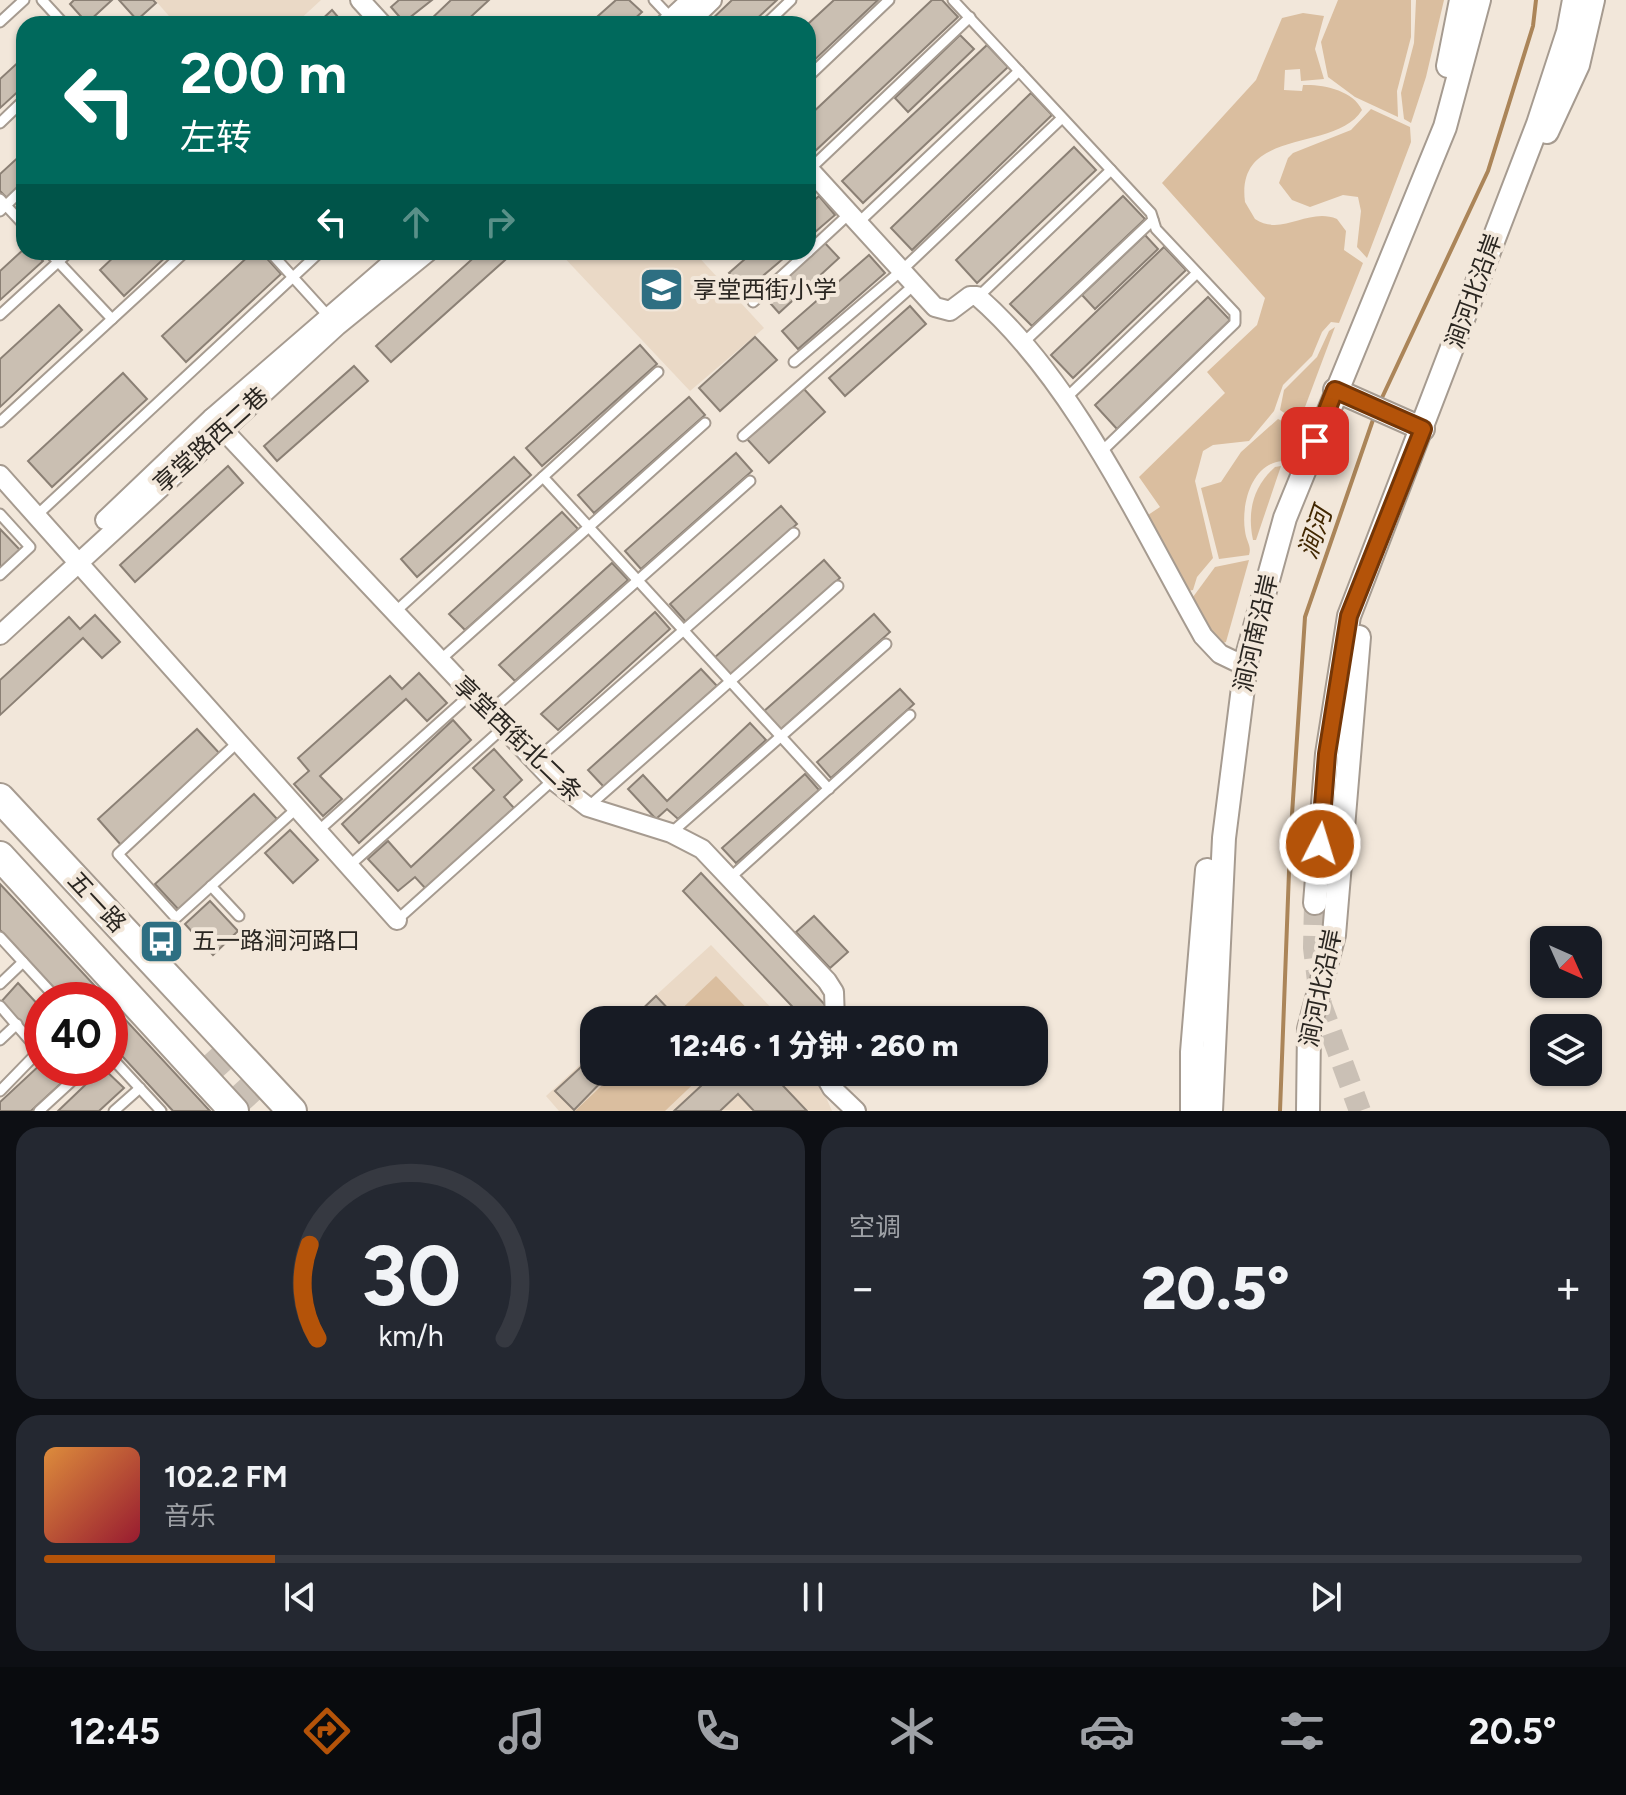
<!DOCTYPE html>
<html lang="zh">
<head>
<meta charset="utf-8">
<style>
  body { margin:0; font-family:Figtree,"Noto Sans SC",sans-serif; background:#242831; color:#f1f3f6; height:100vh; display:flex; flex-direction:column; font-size:30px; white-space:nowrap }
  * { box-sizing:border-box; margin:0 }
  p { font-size:26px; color:#9ea1a6 }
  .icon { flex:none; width:44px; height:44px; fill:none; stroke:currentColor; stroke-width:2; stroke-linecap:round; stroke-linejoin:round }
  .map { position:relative; height:1111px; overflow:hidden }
  .details { display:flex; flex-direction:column; gap:16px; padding:16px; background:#0d0f14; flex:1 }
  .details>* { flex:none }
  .banner { position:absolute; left:16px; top:16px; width:800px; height:244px; border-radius:24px; box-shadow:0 2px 6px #0004; background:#00695c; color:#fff; overflow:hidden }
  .needle { width:52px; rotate:135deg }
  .controls { position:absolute; left:1530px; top:926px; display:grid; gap:16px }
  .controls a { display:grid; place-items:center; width:72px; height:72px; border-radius:16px; background:#171b24; box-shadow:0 2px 6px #0004; font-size:40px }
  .speed { position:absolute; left:24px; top:982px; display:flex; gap:16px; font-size:40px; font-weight:700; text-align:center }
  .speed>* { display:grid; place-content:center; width:104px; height:104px; border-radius:50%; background:#171b24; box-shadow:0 2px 6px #0004; line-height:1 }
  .speed .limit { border:12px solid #d22; background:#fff; color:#111 }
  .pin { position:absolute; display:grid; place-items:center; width:68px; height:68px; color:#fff; margin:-34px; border-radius:16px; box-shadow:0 4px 12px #0006 }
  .me { position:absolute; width:88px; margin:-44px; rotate:5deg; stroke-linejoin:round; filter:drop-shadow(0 0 6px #0008) }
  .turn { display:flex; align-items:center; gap:28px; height:168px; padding:0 32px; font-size:36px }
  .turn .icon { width:104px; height:104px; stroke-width:2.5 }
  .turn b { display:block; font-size:56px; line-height:68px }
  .lanes { display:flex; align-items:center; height:76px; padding:0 32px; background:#0003; justify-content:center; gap:40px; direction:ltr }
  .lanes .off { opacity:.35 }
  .big { font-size:60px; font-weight:800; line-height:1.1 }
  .details .tile { flex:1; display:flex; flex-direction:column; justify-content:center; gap:12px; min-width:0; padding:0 28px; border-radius:24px; background:#242831 }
  .details .dial { align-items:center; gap:0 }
  .dial svg { height:208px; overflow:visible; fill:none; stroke:#363941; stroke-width:7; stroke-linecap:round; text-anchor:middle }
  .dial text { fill:#f1f3f6; stroke:none }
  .song { display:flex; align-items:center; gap:24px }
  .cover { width:96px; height:96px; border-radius:12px; background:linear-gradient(135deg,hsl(30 70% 55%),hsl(350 70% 35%)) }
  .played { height:8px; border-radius:4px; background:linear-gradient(90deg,#b45309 15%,#363941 15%) }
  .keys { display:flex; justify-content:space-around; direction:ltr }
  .heat { display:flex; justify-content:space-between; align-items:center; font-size:44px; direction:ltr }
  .details .tiles { flex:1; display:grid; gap:16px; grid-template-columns:1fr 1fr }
  .tile:last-child { grid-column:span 2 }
  .trip { position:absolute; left:580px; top:1006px; width:468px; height:80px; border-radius:24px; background:#171b24; box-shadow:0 2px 6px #0004; font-weight:800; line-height:80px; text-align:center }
  .dock { display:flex; height:128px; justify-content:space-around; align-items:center; background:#090b0e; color:#9ea1a6 }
  .dock .icon { width:56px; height:56px }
  .dock .selected { color:#b45309 }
  .dock b { font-size:36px; color:#f1f3f6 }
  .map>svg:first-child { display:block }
  .built { fill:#ead9c6 }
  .green { fill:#dabe9f }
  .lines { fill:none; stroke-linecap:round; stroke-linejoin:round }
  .stream { stroke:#ab8559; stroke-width:4 }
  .building { fill:#cabfb2; stroke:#8b8075; stroke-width:2 }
  .tertiary-tunnel { stroke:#cac0b5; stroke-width:22; stroke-dasharray:22 11; stroke-linecap:butt }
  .primary-tunnel { stroke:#cac0b5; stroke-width:28; stroke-dasharray:28 14; stroke-linecap:butt }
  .service-casing { stroke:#a69b90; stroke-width:13 }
  .minor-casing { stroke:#a69b90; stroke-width:22 }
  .tertiary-casing { stroke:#a69b90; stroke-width:26 }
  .primary-casing { stroke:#a69b90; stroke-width:32 }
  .service { stroke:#fff; stroke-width:9 }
  .minor { stroke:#fff; stroke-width:18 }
  .tertiary { stroke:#fff; stroke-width:22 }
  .primary { stroke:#fff; stroke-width:28 }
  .route-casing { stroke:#753606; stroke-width:20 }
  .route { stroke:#b45309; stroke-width:14 }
  .labels { text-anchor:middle; stroke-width:8; stroke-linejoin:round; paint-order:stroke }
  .poi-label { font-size:24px; fill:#2a2621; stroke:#f2e7da; text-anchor:start }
  .street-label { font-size:24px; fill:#2a2621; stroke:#f2e7da }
  .water-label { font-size:26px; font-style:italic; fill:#412701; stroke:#f2e7da }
</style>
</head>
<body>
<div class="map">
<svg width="1626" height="1111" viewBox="0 0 1626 1111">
  <rect width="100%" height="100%" fill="#f2e7da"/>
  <g class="built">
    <polygon points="155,0 321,0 295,24 176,24"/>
    <polygon points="559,252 694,252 764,328 690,391"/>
    <polygon points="711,945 783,1020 629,1020"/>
    <polygon points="594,1052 594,1072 815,1072 832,1111 559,1111 546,1096"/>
  </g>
  <g class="green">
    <polygon points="1338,0 1411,0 1411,37 1397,91 1398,117 1355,97 1328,77 1321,42"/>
    <polygon points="1416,0 1444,0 1426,77 1411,123 1404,119 1401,93 1414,43"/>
    <path d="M 1303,13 L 1324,16 L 1315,49 L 1324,79 L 1301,81 L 1300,69 L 1285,70 L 1284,90 L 1302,91 L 1303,85 C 1322,84 1353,90 1362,110 C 1336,153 1235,126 1245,202 L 1255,219 C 1282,237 1308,207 1337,219 L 1346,231 L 1344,250 L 1363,263 L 1339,323 L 1331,322 L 1322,332 L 1312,356 L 1283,385 L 1274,411 L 1249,441 L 1213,445 L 1203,451 L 1195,481 L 1213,558 L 1197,577 L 1193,590 L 1188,591 L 1148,515 L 1160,507 L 1139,477 L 1225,393 L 1207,372 L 1257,325 L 1265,298 L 1162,183 L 1256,80 L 1282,18 Z"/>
    <polygon points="1371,109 1410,127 1411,142 1367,258 1357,247 1361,211 1358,197 1343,195 1310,207 1292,200 1279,183 1288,158 1293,153 1351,130"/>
    <polygon points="1335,327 1299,423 1280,410 1284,390 1317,357 1329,331"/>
    <path d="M 1278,419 L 1297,428 L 1282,461 C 1251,464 1241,505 1245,531 C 1246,541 1252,546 1249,555 L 1219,559 L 1201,488 L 1221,482 L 1241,452 Z"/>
    <path d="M 1281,466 L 1256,540 L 1253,540 C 1247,511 1253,487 1275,467 Z"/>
    <polygon points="1249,560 1226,642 1223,643 1214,635 1193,597 1215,567"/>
    <polygon points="716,976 758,1020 670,1020"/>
    <polygon points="616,1072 706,1072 665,1111 575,1111"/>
  </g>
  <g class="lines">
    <g class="stream">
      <polyline points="1380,402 1488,171 1533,26 1536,0"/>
      <polyline points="1280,1111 1290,845 1305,617 1375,414"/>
    </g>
  </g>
  <g class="building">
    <polygon points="74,0 112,0 87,23 70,4"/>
    <polygon points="119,0 153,0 156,3 137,20"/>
    <polygon points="399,0 432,0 404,22 391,7"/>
    <polygon points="451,0 489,0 463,24 433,24 430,20"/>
    <polygon points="616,0 629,0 642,12 629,24 589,24"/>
    <polygon points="732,0 777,0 751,24 707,24"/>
    <polygon points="834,0 878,0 808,66 808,24"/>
    <polygon points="932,0 942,0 958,17 813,153 808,148 808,117"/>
    <polygon points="332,10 344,24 317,24"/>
    <polygon points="960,35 974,49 908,112 895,98"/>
    <polygon points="987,45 1008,67 863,203 842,181"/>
    <polygon points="24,57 24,86 0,108 0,79"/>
    <polygon points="1031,93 1052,115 912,250 891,228"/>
    <polygon points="1074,147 1096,170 977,283 956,260"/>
    <polygon points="24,152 24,182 7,198 0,191 0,174"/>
    <polygon points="819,196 835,215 808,238 808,206"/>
    <polygon points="1123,196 1145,219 1032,326 1010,304"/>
    <polygon points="1145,235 1158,249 1095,309 1082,295"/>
    <polygon points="823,241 839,258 779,313 763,295"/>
    <polygon points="1164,247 1186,270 1073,378 1051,355"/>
    <polygon points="24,249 24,252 34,252 43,261 0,300 0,271"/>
    <polygon points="119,252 171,252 124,296 100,270"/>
    <polygon points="253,252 261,252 281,274 186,362 162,336"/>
    <polygon points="480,252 514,252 391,362 376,346"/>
    <polygon points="753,252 791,252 744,292 729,273"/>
    <polygon points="869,255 885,273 798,349 782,331"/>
    <polygon points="1208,297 1230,320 1117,429 1095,405"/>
    <polygon points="59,305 82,330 0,407 0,359"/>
    <polygon points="910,306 926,324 845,396 829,378"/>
    <polygon points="755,337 777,360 720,411 699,388"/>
    <polygon points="640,345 657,364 542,466 526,448"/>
    <polygon points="354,366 368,381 277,461 264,446"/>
    <polygon points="123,373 147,399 52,487 28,461"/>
    <polygon points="804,389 825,412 769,463 747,439"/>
    <polygon points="689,397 705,415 594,513 578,495"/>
    <polygon points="736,453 752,471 641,569 625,551"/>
    <polygon points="514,457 531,475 417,577 401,559"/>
    <polygon points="228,466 243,483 135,582 120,565"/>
    <polygon points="781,506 797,524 686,622 670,604"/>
    <polygon points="562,512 578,529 465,630 449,614"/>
    <polygon points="0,529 21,551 0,570"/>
    <polygon points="824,560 840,578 730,676 714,658"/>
    <polygon points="612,563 628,580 515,681 499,665"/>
    <polygon points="655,612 670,629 558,730 541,714"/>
    <polygon points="874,614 890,632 779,731 763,712"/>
    <polygon points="95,615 120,642 102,658 83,638 0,715 0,680 69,617 80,629"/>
    <polygon points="701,669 717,686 604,787 588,770"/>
    <polygon points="419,673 447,703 427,721 406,699 320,776 342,799 323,816 294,784 309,771 298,758 390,676 402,689"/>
    <polygon points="900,689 914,704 831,778 817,762"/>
    <polygon points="453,720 471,740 359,843 342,824"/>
    <polygon points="750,723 766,740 678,819 667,809 656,819 628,789 643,775 667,801"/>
    <polygon points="197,729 221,755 121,845 98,819"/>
    <polygon points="494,749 522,780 504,797 514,808 426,889 415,877 398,891 368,859 388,841 411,867 494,790 473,768"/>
    <polygon points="805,774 819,790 736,863 722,848"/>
    <polygon points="254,794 277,819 179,910 155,884"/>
    <polygon points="290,830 318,860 293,883 265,853"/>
    <polygon points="701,873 828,1008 815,1020 805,1020 683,891"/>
    <polygon points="0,884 108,1000 65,1000 0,930"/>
    <polygon points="210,901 238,931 213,955 185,924"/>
    <polygon points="814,916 848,952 830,968 796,932"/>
    <polygon points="18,983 42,1009 42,1048 0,1003"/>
    <polygon points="656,996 673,1014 667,1020 631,1020"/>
    <polygon points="110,1003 122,1016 110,1028"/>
    <polygon points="122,1016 210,1111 173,1111 110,1043 110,1028"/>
    <polygon points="594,1055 594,1072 611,1072 574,1110 555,1091"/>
    <polygon points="42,1063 42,1068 62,1068 69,1076 31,1111 0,1111 0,1102"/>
    <polygon points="103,1068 124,1088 99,1111 58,1111"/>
    <polygon points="716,1072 770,1072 807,1111 754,1111 738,1094 720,1111 674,1111"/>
  </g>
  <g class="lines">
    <polyline class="tertiary-tunnel" points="1315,903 1314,948 1321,1005 1360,1111"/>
    <polyline class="primary-tunnel" points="206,1054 258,1111"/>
    <defs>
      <g id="service">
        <polyline points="42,0 64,24"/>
        <polyline points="654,0 672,19"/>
        <polyline points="953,0 1151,213 1156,229 1235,313 1235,323 1100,453"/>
        <polyline points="0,22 24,0"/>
        <polyline points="766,24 791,0"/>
        <polyline points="808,77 889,0"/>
        <polyline points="0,123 24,100"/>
        <polyline points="810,169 970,17"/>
        <polyline points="0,199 24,225"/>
        <polyline points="0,211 24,188"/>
        <polyline points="858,223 1019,71"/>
        <polyline points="49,252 112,319"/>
        <polyline points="270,252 330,318"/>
        <polyline points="808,252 849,214"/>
        <polyline points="978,297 1111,170"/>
        <polyline points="753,302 808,252"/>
        <polyline points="0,315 69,252"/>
        <polyline points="1022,344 1153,220"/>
        <polyline points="794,362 901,271 1062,118"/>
        <polyline points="1065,399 1197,273"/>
        <polyline points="0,422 185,252"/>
        <polyline points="743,436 914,285"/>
        <polyline points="543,477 829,789"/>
        <polyline points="0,514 30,547 0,575"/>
        <polyline points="36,516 320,252"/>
        <polyline points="395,612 658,372"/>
        <polyline points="439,661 705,423"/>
        <polyline points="489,712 750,481"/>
        <polyline points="237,743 118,854 176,918 296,809"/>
        <polyline points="535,761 794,533"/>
        <polyline points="589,806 838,586"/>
        <polyline points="317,832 471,694"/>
        <polyline points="671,833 886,644"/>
        <polyline points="348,867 503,728"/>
        <polyline points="731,877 910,715"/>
        <polyline points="211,886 239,916"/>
        <polyline points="397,920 553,780"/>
        <polyline points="0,937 58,1000"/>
        <polyline points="0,984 23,962"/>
        <polyline points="0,1006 39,1051 0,1091"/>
        <polyline points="0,1040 17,1024"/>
        <polyline points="110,1056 161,1111"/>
        <polyline points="39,1111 86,1068"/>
        <polyline points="114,1111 140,1088"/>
      </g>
      <g id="minor">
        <polyline points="360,0 382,24"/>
        <polyline points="665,24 691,0"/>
        <polyline points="687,24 712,0"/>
        <path d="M 808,168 L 935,307 L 950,311 L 970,296 L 977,296 C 1074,380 1140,525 1203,636 L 1220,654 L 1245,666"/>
        <polyline points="212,418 553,780 588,807 671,833 702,849 827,981 834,992 835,1020"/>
        <polyline points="0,475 397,920"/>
        <polyline points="105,520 212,418 404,252"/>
        <polyline points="0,635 337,326 428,252"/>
        <polyline points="823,1072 832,1088 856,1111"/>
      </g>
      <g id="tertiary">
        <polyline points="1448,66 1461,0"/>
        <polyline points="1547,132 1578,65 1593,0"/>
        <polyline points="1335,390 1423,429"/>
        <polyline points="1315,903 1327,754 1349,616 1538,124 1568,32 1574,0"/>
        <polyline points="1192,1111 1192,1052 1207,870"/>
        <polyline points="1211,1111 1224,838 1247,656 1285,518 1445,127 1479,0"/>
        <polyline points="1308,1111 1309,1029 1334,935 1359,637"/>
      </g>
      <g id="primary">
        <polyline points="0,798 292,1111"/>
        <polyline points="0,856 234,1111"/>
      </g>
    </defs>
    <use href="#service" class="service-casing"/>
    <use href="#minor" class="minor-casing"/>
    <use href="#tertiary" class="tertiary-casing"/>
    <use href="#primary" class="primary-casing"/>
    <use href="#service" class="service"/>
    <use href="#minor" class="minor"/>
    <use href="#tertiary" class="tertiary"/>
    <use href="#primary" class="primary"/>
  </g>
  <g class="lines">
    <defs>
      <polyline id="route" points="1315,441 1335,390 1423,429 1349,616 1327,754 1320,844"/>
    </defs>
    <use href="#route" class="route-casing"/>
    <use href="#route" class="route"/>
  </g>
  <defs>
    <symbol id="school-square" viewBox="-11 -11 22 22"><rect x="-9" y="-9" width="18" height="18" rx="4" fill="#2e6f82" stroke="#f2e7da"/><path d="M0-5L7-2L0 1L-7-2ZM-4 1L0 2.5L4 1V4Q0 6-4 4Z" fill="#fff"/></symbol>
    <symbol id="bus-square" viewBox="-11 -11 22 22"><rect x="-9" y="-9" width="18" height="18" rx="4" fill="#2e6f82" stroke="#f2e7da"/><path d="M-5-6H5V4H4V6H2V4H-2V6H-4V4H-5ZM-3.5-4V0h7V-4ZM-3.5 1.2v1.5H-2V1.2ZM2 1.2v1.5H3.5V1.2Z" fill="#fff"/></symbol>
  </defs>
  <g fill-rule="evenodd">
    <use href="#school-square" x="636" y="264" width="51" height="51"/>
    <use href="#bus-square" x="136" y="916" width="51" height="51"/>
  </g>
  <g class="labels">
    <g class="poi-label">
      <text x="693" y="298">享堂西街小学</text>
      <text x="192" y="949">五一路涧河路口</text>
    </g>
    <g class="street-label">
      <text transform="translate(1474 291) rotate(-70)" y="8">涧河北沿岸</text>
      <text transform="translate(211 440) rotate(-42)" y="8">享堂路西二巷</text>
      <text transform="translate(1256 633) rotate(-77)" y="8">涧河南沿岸</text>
      <text transform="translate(518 739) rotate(44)" y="8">享堂西街北二条</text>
      <text transform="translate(97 902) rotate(47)" y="8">五一路</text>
      <text transform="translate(1321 988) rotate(-78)" y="8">涧河北沿岸</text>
    </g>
    <g class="water-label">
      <text transform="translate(1315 533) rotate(-71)" y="9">涧河</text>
    </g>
  </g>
</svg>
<div class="controls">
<a><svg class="needle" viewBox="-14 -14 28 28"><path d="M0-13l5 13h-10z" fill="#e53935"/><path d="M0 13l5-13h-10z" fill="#9ea1a6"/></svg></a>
<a><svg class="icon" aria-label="layers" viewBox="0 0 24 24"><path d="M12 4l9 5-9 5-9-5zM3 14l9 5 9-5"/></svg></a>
</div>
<div class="speed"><div class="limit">40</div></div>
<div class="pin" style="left:1315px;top:441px;background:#d93025"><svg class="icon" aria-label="arrive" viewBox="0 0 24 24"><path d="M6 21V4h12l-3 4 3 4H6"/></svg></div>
<svg class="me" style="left:1320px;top:844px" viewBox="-20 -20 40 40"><circle r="17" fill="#b45309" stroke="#fff" stroke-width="3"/><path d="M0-11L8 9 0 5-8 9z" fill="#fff"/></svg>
<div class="trip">12:46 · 1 分钟 · 260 m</div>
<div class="banner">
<div class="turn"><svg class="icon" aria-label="left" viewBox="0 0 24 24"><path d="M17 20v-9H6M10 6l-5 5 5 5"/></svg><div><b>200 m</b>左转</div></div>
<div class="lanes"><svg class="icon" aria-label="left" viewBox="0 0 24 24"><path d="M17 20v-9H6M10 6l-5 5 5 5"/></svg><svg class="icon off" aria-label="ahead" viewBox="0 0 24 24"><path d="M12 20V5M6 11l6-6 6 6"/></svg><svg class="icon off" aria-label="right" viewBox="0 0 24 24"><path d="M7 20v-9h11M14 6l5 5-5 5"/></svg></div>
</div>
</div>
<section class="details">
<div class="tiles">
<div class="tile dial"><svg viewBox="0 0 100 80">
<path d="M14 69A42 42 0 1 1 86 69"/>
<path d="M14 69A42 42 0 0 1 11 33" stroke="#b45309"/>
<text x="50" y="56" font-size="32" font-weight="700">30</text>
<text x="50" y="72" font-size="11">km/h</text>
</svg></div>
<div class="tile"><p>空调</p>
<div class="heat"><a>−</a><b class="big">20.5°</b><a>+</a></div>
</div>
<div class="tile">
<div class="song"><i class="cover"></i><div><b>102.2 FM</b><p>音乐</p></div></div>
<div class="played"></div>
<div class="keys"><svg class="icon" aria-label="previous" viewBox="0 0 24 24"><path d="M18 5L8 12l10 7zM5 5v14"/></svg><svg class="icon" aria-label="pause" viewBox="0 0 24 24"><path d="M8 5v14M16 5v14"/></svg><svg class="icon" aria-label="next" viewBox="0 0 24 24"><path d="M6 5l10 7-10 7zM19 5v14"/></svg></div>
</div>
</div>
</section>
<nav class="dock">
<b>12:45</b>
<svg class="icon selected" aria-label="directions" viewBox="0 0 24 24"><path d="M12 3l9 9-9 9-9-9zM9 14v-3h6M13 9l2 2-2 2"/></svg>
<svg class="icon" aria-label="music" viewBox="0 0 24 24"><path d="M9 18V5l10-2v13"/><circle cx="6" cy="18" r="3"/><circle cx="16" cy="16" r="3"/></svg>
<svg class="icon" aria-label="phone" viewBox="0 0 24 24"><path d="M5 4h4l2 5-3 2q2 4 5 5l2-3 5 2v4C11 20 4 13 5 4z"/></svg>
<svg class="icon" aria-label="climate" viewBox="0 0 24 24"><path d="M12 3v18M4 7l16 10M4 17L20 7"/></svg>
<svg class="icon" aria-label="car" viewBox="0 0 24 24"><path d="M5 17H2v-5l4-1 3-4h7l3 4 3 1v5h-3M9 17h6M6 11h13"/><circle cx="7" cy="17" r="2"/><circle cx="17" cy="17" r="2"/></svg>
<svg class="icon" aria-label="filters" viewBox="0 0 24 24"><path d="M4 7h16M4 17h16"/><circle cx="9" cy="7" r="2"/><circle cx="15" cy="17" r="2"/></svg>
<b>20.5°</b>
</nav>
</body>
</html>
